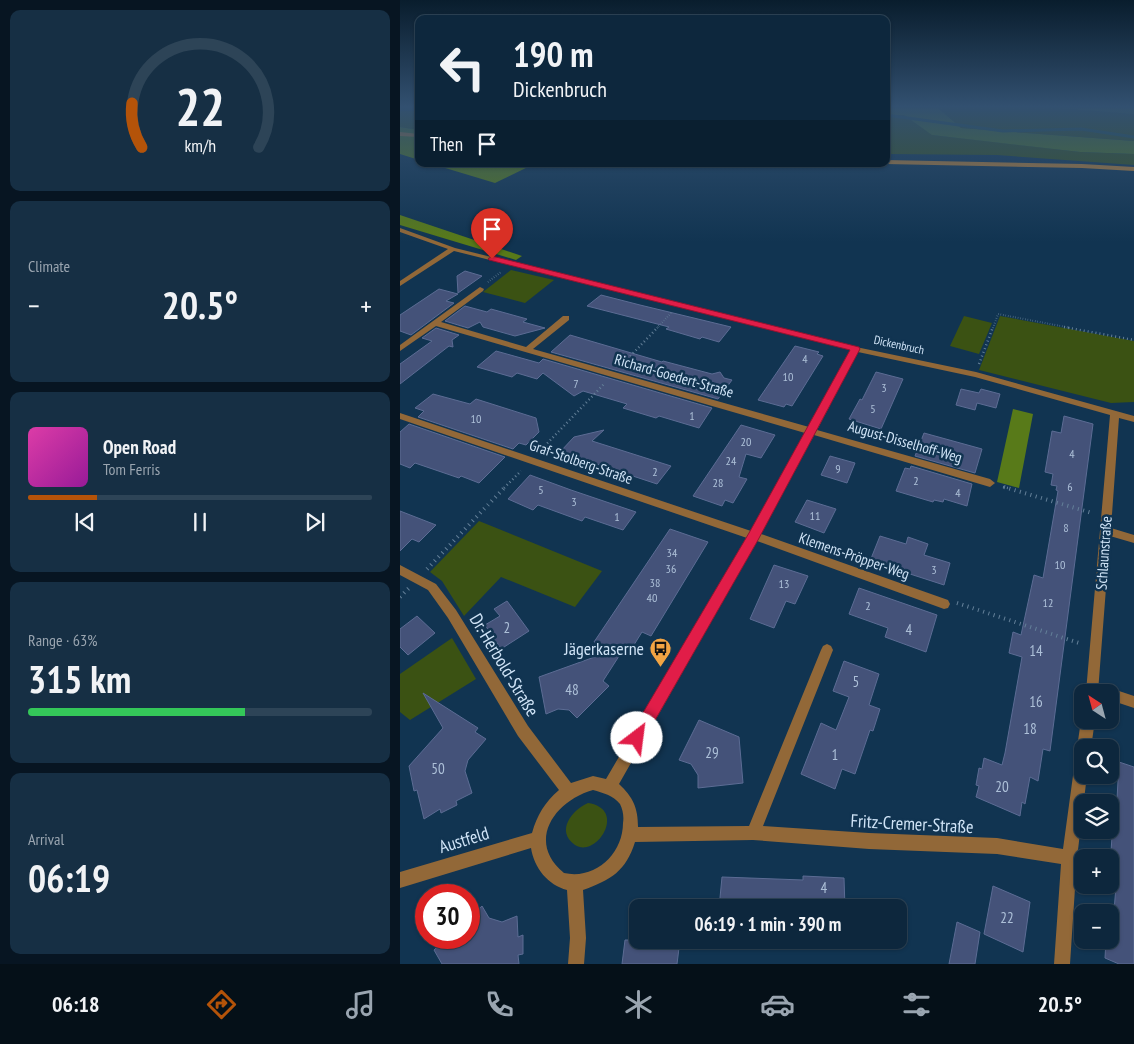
<!DOCTYPE html>
<html lang="en">
<head>
<meta charset="utf-8">
<style>
  body { margin:0; font-family:"PT Sans Narrow",sans-serif; background:#162f44; color:#f1f3f6; height:100vh; display:flex; flex-direction:column; font-size:19px; white-space:nowrap }
  * { box-sizing:border-box; margin:0 }
  p { font-size:16px; color:#9aa5b0 }
  .icon { flex:none; width:28px; height:28px; fill:none; stroke:currentColor; stroke-width:2; stroke-linecap:round; stroke-linejoin:round }
  .map { position:relative; flex:1; overflow:hidden }
  .sheet { display:flex; flex-direction:column; gap:10px; padding:10px; background:#071522; width:400px }
  .sheet>* { flex:none }
  .hud { position:absolute; left:15px; top:15px; width:475px; height:152px; border-radius:10px; box-shadow:0 1px 4px #0004,0 0 0 1px #2d4457; background:#0d273d; color:#f1f3f6; overflow:hidden }
  .needle { width:32px; rotate:324deg }
  .buttons { position:absolute; left:674px; top:684px; display:grid; gap:10px }
  .buttons a { display:grid; place-items:center; width:45px; height:45px; border-radius:10px; background:#0d273d; box-shadow:0 1px 4px #0004,0 0 0 1px #2d4457; font-size:25px }
  .speed { position:absolute; left:15px; top:884px; display:flex; gap:10px; font-size:25px; font-weight:700; text-align:center }
  .speed>* { display:grid; place-content:center; width:65px; height:65px; border-radius:50%; background:#0d273d; box-shadow:0 1px 4px #0004,0 0 0 1px #2d4457; line-height:1 }
  .speed .limit { border:8px solid #d22; background:#fff; color:#111 }
  .pin { position:absolute; display:grid; place-items:center; width:42px; height:42px; color:#fff; margin:-51px -21px; border-radius:50% 50% 50% 0; rotate:-45deg; box-shadow:0 0 5px #0007 }
  .pin .icon { rotate:45deg }
  .me { position:absolute; width:55px; margin:-28px; rotate:30deg; stroke-linejoin:round; filter:drop-shadow(0 0 4px #0008) }
  .turn { display:flex; align-items:center; gap:18px; height:105px; padding:0 15px; font-size:22px }
  .turn .icon { width:65px; height:65px; stroke-width:2.5 }
  .turn b { display:block; font-size:35px; line-height:42px }
  .then { display:flex; align-items:center; height:48px; padding:0 15px; background:#0003; gap:10px; font-size:19px }
  .big { font-size:38px; font-weight:700; line-height:1.1 }
  .sheet .tile { flex:1; display:flex; flex-direction:column; justify-content:center; gap:8px; min-width:0; padding:0 18px; border-radius:10px; background:#162f44 }
  .sheet .dial { align-items:center; gap:0 }
  .dial svg { height:130px; overflow:visible; fill:none; stroke:#2d4457; stroke-width:7; stroke-linecap:round; text-anchor:middle }
  .dial text { fill:#f1f3f6; stroke:none }
  .song { display:flex; align-items:center; gap:15px }
  .cover { width:60px; height:60px; border-radius:8px; background:linear-gradient(135deg,hsl(320 70% 55%),hsl(300 70% 35%)) }
  .played { height:5px; border-radius:2px; background:linear-gradient(90deg,#b45309 20%,#2d4457 20%) }
  .keys { display:flex; justify-content:space-around; direction:ltr }
  .heat { display:flex; justify-content:space-between; align-items:center; font-size:28px; direction:ltr }
  .charge { height:8px; border-radius:4px; background:linear-gradient(90deg,#34c759 63%,#2d4457 0) }
  .trip { position:absolute; left:229px; top:899px; width:278px; height:50px; border-radius:10px; background:#0d273d; box-shadow:0 1px 4px #0004,0 0 0 1px #2d4457; font-weight:700; line-height:50px; text-align:center }
  .tabs { display:flex; height:80px; justify-content:space-around; align-items:center; background:#051018; color:#9aa5b0 }
  .tabs .icon { width:35px; height:35px }
  .tabs .on { color:#b45309 }
  .tabs b { font-size:22px; color:#f1f3f6 }
  main { display:flex; flex:1; min-height:0 }
  .map>svg:first-child { display:block }
  .green { fill:#3b5213 }
  .forest { fill:#587a19 }
  .lines { fill:none; stroke-linecap:round; stroke-linejoin:round }
  .stream { stroke:#23514d; stroke-width:3 }
  .building { fill:#445279; stroke:#5c6c94 }
  .path-far2 { stroke:#648099; stroke-width:2; stroke-dasharray:0.5 2; stroke-linecap:butt }
  .path-far1 { stroke:#648099; stroke-width:2.5; stroke-dasharray:1 3; stroke-linecap:butt }
  .path { stroke:#648099; stroke-width:4; stroke-dasharray:1 4.5; stroke-linecap:butt }
  .street { fill:#926838; fill-rule:evenodd }
  .secondary { fill:#c88430; fill-rule:evenodd }
  .route { fill:#e11d48; stroke:#92132f }
  .labels { text-anchor:middle; stroke-width:5; stroke-linejoin:round; paint-order:stroke }
  .far-street-label { font-size:12px; fill:#d0e4f7; stroke:#113451 }
  .number-label { font-size:12px; fill:#adc0d8 }
  .street-label { font-size:15px; fill:#d0e4f7; stroke:#113451 }
  .near-number-label { font-size:15px; fill:#adc0d8 }
  .near-poi-label { font-size:18px; fill:#d0e4f7; stroke:#113451; text-anchor:end }
  .near-street-label { font-size:18px; fill:#d0e4f7; stroke:#113451 }
</style>
</head>
<body>
<main>
<section class="sheet">
<div class="tile dial"><svg viewBox="0 0 100 80">
<path d="M14 69A42 42 0 1 1 86 69"/>
<path d="M14 69A42 42 0 0 1 8 42" stroke="#b45309"/>
<text x="50" y="56" font-size="32" font-weight="700">22</text>
<text x="50" y="72" font-size="11">km/h</text>
</svg></div>
<div class="tile"><p>Climate</p>
<div class="heat"><a>−</a><b class="big">20.5°</b><a>+</a></div>
</div>
<div class="tile">
<div class="song"><i class="cover"></i><div><b>Open Road</b><p>Tom Ferris</p></div></div>
<div class="played"></div>
<div class="keys"><svg class="icon" aria-label="previous" viewBox="0 0 24 24"><path d="M18 5L8 12l10 7zM5 5v14"/></svg><svg class="icon" aria-label="pause" viewBox="0 0 24 24"><path d="M8 5v14M16 5v14"/></svg><svg class="icon" aria-label="next" viewBox="0 0 24 24"><path d="M6 5l10 7-10 7zM19 5v14"/></svg></div>
</div>
<div class="tile"><p>Range · 63%</p><b class="big">315 km</b><div class="charge"></div></div>
<div class="tile"><p>Arrival</p><b class="big">06:19</b></div>
</section>
<div class="map">
<svg width="734" height="964" viewBox="0 0 734 964">
  <rect width="100%" height="100%" fill="#113451"/>
  <g class="green">
    <polygon points="537,107 643,107 734,114 734,141 561,128"/>
    <polygon points="0,111 19,111 19,130 0,127"/>
    <polygon points="486,115 504,115 533,135 680,152 734,154 734,165 597,155 486,154"/>
    <polygon points="111,270 154,280 125,303 83,292"/>
    <polygon points="564,316 592,323 579,354 550,346"/>
    <polygon points="600,316 734,341 734,402 711,403 579,370"/>
    <polygon points="79,521 202,571 175,607 101,577 64,616 42,581 30,572"/>
    <polygon points="52,638 76,679 10,720 0,712 0,674"/>
    <path d="M 188,803 C 228,809 196,859 175,845 C 155,831 172,810 188,803 Z"/>
  </g>
  <g class="forest">
    <polygon points="486,107 537,107 561,128 734,141 734,154 680,152 532,135 504,115 486,115"/>
    <polygon points="643,107 734,107 734,114"/>
    <polygon points="0,127 19,130 19,160 0,154"/>
    <polygon points="32,164 134,164 95,183"/>
    <polygon points="0,215 122,256 116,260 0,225"/>
    <polygon points="613,409 633,414 619,488 597,482"/>
  </g>
  <g class="lines">
    <g class="stream">
      <polyline points="0,109 19,109"/>
      <polyline points="486,115 603,131 681,129 734,137"/>
    </g>
  </g>
  <g class="building">
    <polygon points="65,271 82,276 58,293 57,276"/>
    <polygon points="39,289 58,294 46,301 54,303 11,335 0,331 0,315"/>
    <polygon points="201,295 240,305 331,327 319,342 302,337 300,339 266,329 269,327 187,306"/>
    <polygon points="65,306 87,312 91,309 127,319 123,322 145,328 115,336 83,327 80,322 68,328 45,321"/>
    <polygon points="36,328 59,335 52,340 53,347 49,346 0,384 0,364 32,341 22,338"/>
    <polygon points="170,335 262,362 263,361 312,374 320,372 324,378 332,380 318,399 151,352"/>
    <polygon points="395,346 419,352 417,354 423,356 392,406 386,404 384,407 358,400"/>
    <polygon points="96,351 139,363 143,359 312,408 299,428 259,416 256,418 223,408 227,404 183,391 174,396 143,373 137,379 117,373 112,377 77,367"/>
    <polygon points="476,372 503,379 481,429 449,419 460,399 462,400"/>
    <polygon points="561,389 579,393 581,389 600,394 596,408 577,403 575,410 556,405"/>
    <polygon points="33,394 70,404 76,399 136,418 139,432 126,445 119,443 113,449 18,417 24,411 15,408"/>
    <polygon points="664,416 693,424 650,751 643,749 638,781 630,777 625,804 622,802 620,816 576,797 579,786 576,785 579,768 582,769 584,758 602,765 605,753 622,657 609,653 613,632 621,635 634,575 643,578 658,491 656,490 657,486 651,485 653,474 645,472 652,431 661,433"/>
    <polygon points="9,424 105,457 79,483 61,476 59,478 15,463 10,468 0,464 0,432"/>
    <polygon points="341,425 375,435 361,458 346,454 339,477 347,479 333,503 325,500 322,506 293,496"/>
    <polygon points="204,430 192,441 271,466 257,484 160,452 174,437"/>
    <polygon points="524,433 582,449 575,473 515,456"/>
    <polygon points="430,456 455,463 447,483 421,475"/>
    <polygon points="511,466 572,484 567,506 544,499 543,502 534,500 533,502 496,491 505,468 510,469"/>
    <polygon points="130,475 171,490 236,512 223,530 185,517 182,521 138,505 133,510 108,499"/>
    <polygon points="407,500 436,509 424,533 395,522"/>
    <polygon points="0,511 36,525 19,542 12,539 0,551"/>
    <polygon points="270,529 308,542 251,636 242,632 227,656 221,653 203,681 209,686 177,718 169,710 158,709 146,714 139,677 214,650 194,642"/>
    <polygon points="480,536 506,544 508,537 528,544 524,555 550,563 544,585 470,561"/>
    <polygon points="374,565 408,576 395,604 386,601 374,628 350,619"/>
    <polygon points="459,588 537,615 526,652 485,637 488,628 449,614"/>
    <polygon points="107,601 129,631 101,649 85,625 100,616 94,609"/>
    <polygon points="17,616 35,633 8,655 0,647 0,629"/>
    <polygon points="444,661 479,674 469,705 480,709 473,731 470,730 455,774 442,769 435,789 401,774 421,723 436,730 449,697 433,691"/>
    <polygon points="23,693 78,728 75,732 86,739 68,760 65,771 72,793 56,801 57,805 41,813 40,809 24,819 17,790 14,791 9,766 43,728"/>
    <polygon points="299,720 339,737 343,783 298,788 298,775 291,764 279,760"/>
    <polygon points="719,762 734,767 734,964 719,964 705,958 706,940 710,940 710,912 708,912 708,908 714,911 717,874 710,872 710,868 712,836 715,837"/>
    <polygon points="403,876 444,878 445,908 319,908 322,877 403,880"/>
    <polygon points="593,886 630,902 623,952 584,934"/>
    <polygon points="82,906 89,918 102,922 117,916 118,937 123,935 123,954 118,955 119,964 42,964 34,950 47,938 69,938 69,918"/>
    <polygon points="557,922 580,932 575,964 549,964"/>
    <polygon points="225,940 280,940 277,964 222,964"/>
  </g>
  <g class="lines">
    <g class="path-far2">
      <polyline points="711,107 734,108"/>
      <polyline points="88,282 101,272"/>
      <polyline points="257,328 271,313"/>
      <polyline points="593,328 598,314 671,328"/>
    </g>
    <g class="path-far1">
      <polyline points="664,327 734,340"/>
      <polyline points="579,364 593,327"/>
      <polyline points="222,365 258,327"/>
      <polyline points="139,452 204,384"/>
      <polyline points="603,487 608,488"/>
      <polyline points="104,488 121,471"/>
    </g>
    <g class="path">
      <polyline points="604,487 692,513"/>
      <polyline points="27,569 105,487"/>
      <polyline points="0,597 9,588"/>
      <polyline points="557,603 682,644"/>
    </g>
    <g class="street">
      <path d="M 0,228 L 55,248 L 456,347 L 576,372 L 734,416 L 734,422 L 719,418 L 711,528 L 734,535 L 734,543 L 710,536 L 698,692 L 686,692 L 710,415 L 575,377 L 458,352 L 417,430 L 590,479 L 595,483 L 590,487 L 414,435 L 361,534 L 548,600 L 550,604 L 548,608 L 544,609 L 357,541 L 219,784 C 233,797 238,808 238,827 L 349,826 L 421,650 L 423,646 L 427,644 L 431,646 L 433,650 L 363,826 L 469,833 L 597,838 L 663,849 L 675,761 L 677,756 L 682,754 L 679,753 L 677,748 L 681,720 L 682,717 L 682,720 L 695,720 L 691,748 L 682,748 L 682,775 L 687,775 L 677,858 L 670,964 L 654,964 L 661,864 L 597,854 L 469,849 L 353,840 L 235,842 C 226,871 211,880 183,890 L 186,938 L 184,964 L 168,964 L 170,938 L 167,890 C 148,885 134,868 131,848 L 0,888 L 0,872 L 132,833 C 137,815 145,802 159,790 L 118,736 L 48,618 L 28,590 L 0,575 L 0,565 L 36,584 L 56,610 L 128,726 L 171,783 L 193,776 L 206,779 L 347,538 L 0,419 L 0,413 L 351,531 L 405,433 L 36,326 L 0,351 L 0,345 L 80,287 L 84,289 L 83,291 L 41,322 L 126,347 L 163,316 L 169,316 L 169,320 L 133,349 L 409,427 L 451,350 L 54,251 L 0,286 L 0,281 L 48,249 L 0,232 ZM 193,790 C 203,793 213,795 220,804 C 223,810 224,817 223,823 C 223,854 195,880 164,873 C 126,842 154,801 193,790 Z"/>
      <polygon points="710,688 734,696 734,708 710,700 710,692 704,692 705,690"/>
    </g>
    <g class="secondary">
      <polygon points="0,132 19,134 19,137 0,136"/>
      <polygon points="486,160 682,164 734,167 734,171 682,168 486,164"/>
    </g>
  </g>
  <linearGradient id="sky" x2="0" y2="1"><stop stop-color="#091d2d"/><stop offset="0.44" stop-color="#325070"/><stop offset="1" stop-color="#325070" stop-opacity="0"/></linearGradient>
  <rect width="734" height="242" fill="url(#sky)"/>
  <polygon class="route" points="92,256 459,347 460,349 358,540 242,743 237,746 231,743 229,738 231,733 349,533 450,350 89,260 88,259"/>
  <defs>
    <symbol id="bus-pin" viewBox="-11 -11 22 30"><path d="M0 17L-7.5 6A9.5 9.5 0 1 1 7.5 6Z" fill="#f3a443" stroke="#113451"/><path d="M-5-6H5V4H4V6H2V4H-2V6H-4V4H-5ZM-3.5-4V0h7V-4ZM-3.5 1.2v1.5H-2V1.2ZM2 1.2v1.5H3.5V1.2Z" fill="#111"/></symbol>
  </defs>
  <g fill-rule="evenodd">
    <use href="#bus-pin" x="248" y="636" width="25" height="34"/>
  </g>
  <g class="labels">
    <g class="far-street-label">
      <text transform="translate(499 345) rotate(12)" y="4">Dickenbruch</text>
    </g>
    <g class="number-label">
      <text x="405" y="363">4</text>
      <text x="388" y="381">10</text>
      <text x="176" y="388">7</text>
      <text x="484" y="392">3</text>
      <text x="473" y="413">5</text>
      <text x="292" y="420">1</text>
      <text x="76" y="423">10</text>
      <text x="346" y="446">20</text>
      <text x="672" y="458">4</text>
      <text x="331" y="465">24</text>
      <text x="438" y="473">9</text>
      <text x="255" y="476">2</text>
      <text x="516" y="485">2</text>
      <text x="318" y="487">28</text>
      <text x="670" y="491">6</text>
      <text x="141" y="494">5</text>
      <text x="558" y="497">4</text>
      <text x="174" y="506">3</text>
      <text x="415" y="520">11</text>
      <text x="217" y="521">1</text>
      <text x="666" y="532">8</text>
      <text x="272" y="557">34</text>
      <text x="660" y="569">10</text>
      <text x="271" y="573">36</text>
      <text x="534" y="574">3</text>
      <text x="255" y="587">38</text>
      <text x="384" y="588">13</text>
      <text x="252" y="602">40</text>
      <text x="648" y="607">12</text>
      <text x="468" y="610">2</text>
    </g>
    <g class="street-label">
      <text transform="translate(274 376) rotate(16)" y="5">Richard-Goedert-Straße</text>
      <text transform="translate(505 442) rotate(16)" y="5">August-Disselhoff-Weg</text>
      <text transform="translate(181 462) rotate(19)" y="5">Graf-Stolberg-Straße</text>
      <text transform="translate(704 553) rotate(-86)" y="5">Schlaunstraße</text>
      <text transform="translate(454 556) rotate(19)" y="5">Klemens-Pröpper-Weg</text>
    </g>
    <g class="near-number-label">
      <text x="107" y="633">2</text>
      <text x="509" y="635">4</text>
      <text x="636" y="656">14</text>
      <text x="456" y="687">5</text>
      <text x="172" y="695">48</text>
      <text x="636" y="707">16</text>
      <text x="630" y="734">18</text>
      <text x="312" y="758">29</text>
      <text x="435" y="760">1</text>
      <text x="38" y="774">50</text>
      <text x="602" y="792">20</text>
      <text x="424" y="893">4</text>
      <text x="607" y="923">22</text>
    </g>
    <g class="near-poi-label">
      <text x="244" y="655">Jägerkaserne</text>
    </g>
    <g class="near-street-label">
      <text transform="translate(104 665) rotate(59)" y="6">Dr.-Herbold-Straße</text>
      <text transform="translate(512 824) rotate(3)" y="6">Fritz-Cremer-Straße</text>
      <text transform="translate(64 840) rotate(-17)" y="6">Austfeld</text>
    </g>
  </g>
</svg>
<div class="buttons">
<a><svg class="needle" viewBox="-14 -14 28 28"><path d="M0-13l5 13h-10z" fill="#e53935"/><path d="M0 13l5-13h-10z" fill="#9aa5b0"/></svg></a>
<a><svg class="icon" aria-label="search" viewBox="0 0 24 24"><circle cx="10" cy="10" r="6"/><path d="M15 15l6 6"/></svg></a>
<a><svg class="icon" aria-label="layers" viewBox="0 0 24 24"><path d="M12 4l9 5-9 5-9-5zM3 14l9 5 9-5"/></svg></a>
<a>+</a>
<a>−</a>
</div>
<div class="speed"><div class="limit">30</div></div>
<div class="pin" style="left:92px;top:259px;background:#d93025"><svg class="icon" aria-label="arrive" viewBox="0 0 24 24"><path d="M6 21V4h12l-3 4 3 4H6"/></svg></div>
<svg class="me" style="left:237px;top:738px" viewBox="-20 -20 40 40"><circle r="19" fill="#fff"/><path d="M0-13L10 11 0 6-10 11z" fill="#e11d48"/></svg>
<div class="trip">06:19 · 1 min · 390 m</div>
<div class="hud">
<div class="turn"><svg class="icon" aria-label="left" viewBox="0 0 24 24"><path d="M17 20v-9H6M10 6l-5 5 5 5"/></svg><div><b>190 m</b>Dickenbruch</div></div>
<div class="then">Then<svg class="icon" aria-label="arrive" viewBox="0 0 24 24"><path d="M6 21V4h12l-3 4 3 4H6"/></svg></div>
</div>
</div>
</main>
<nav class="tabs">
<b>06:18</b>
<svg class="icon on" aria-label="directions" viewBox="0 0 24 24"><path d="M12 3l9 9-9 9-9-9zM9 14v-3h6M13 9l2 2-2 2"/></svg>
<svg class="icon" aria-label="music" viewBox="0 0 24 24"><path d="M9 18V5l10-2v13"/><circle cx="6" cy="18" r="3"/><circle cx="16" cy="16" r="3"/></svg>
<svg class="icon" aria-label="phone" viewBox="0 0 24 24"><path d="M5 4h4l2 5-3 2q2 4 5 5l2-3 5 2v4C11 20 4 13 5 4z"/></svg>
<svg class="icon" aria-label="climate" viewBox="0 0 24 24"><path d="M12 3v18M4 7l16 10M4 17L20 7"/></svg>
<svg class="icon" aria-label="car" viewBox="0 0 24 24"><path d="M5 17H2v-5l4-1 3-4h7l3 4 3 1v5h-3M9 17h6M6 11h13"/><circle cx="7" cy="17" r="2"/><circle cx="17" cy="17" r="2"/></svg>
<svg class="icon" aria-label="filters" viewBox="0 0 24 24"><path d="M4 7h16M4 17h16"/><circle cx="9" cy="7" r="2"/><circle cx="15" cy="17" r="2"/></svg>
<b>20.5°</b>
</nav>
</body>
</html>
